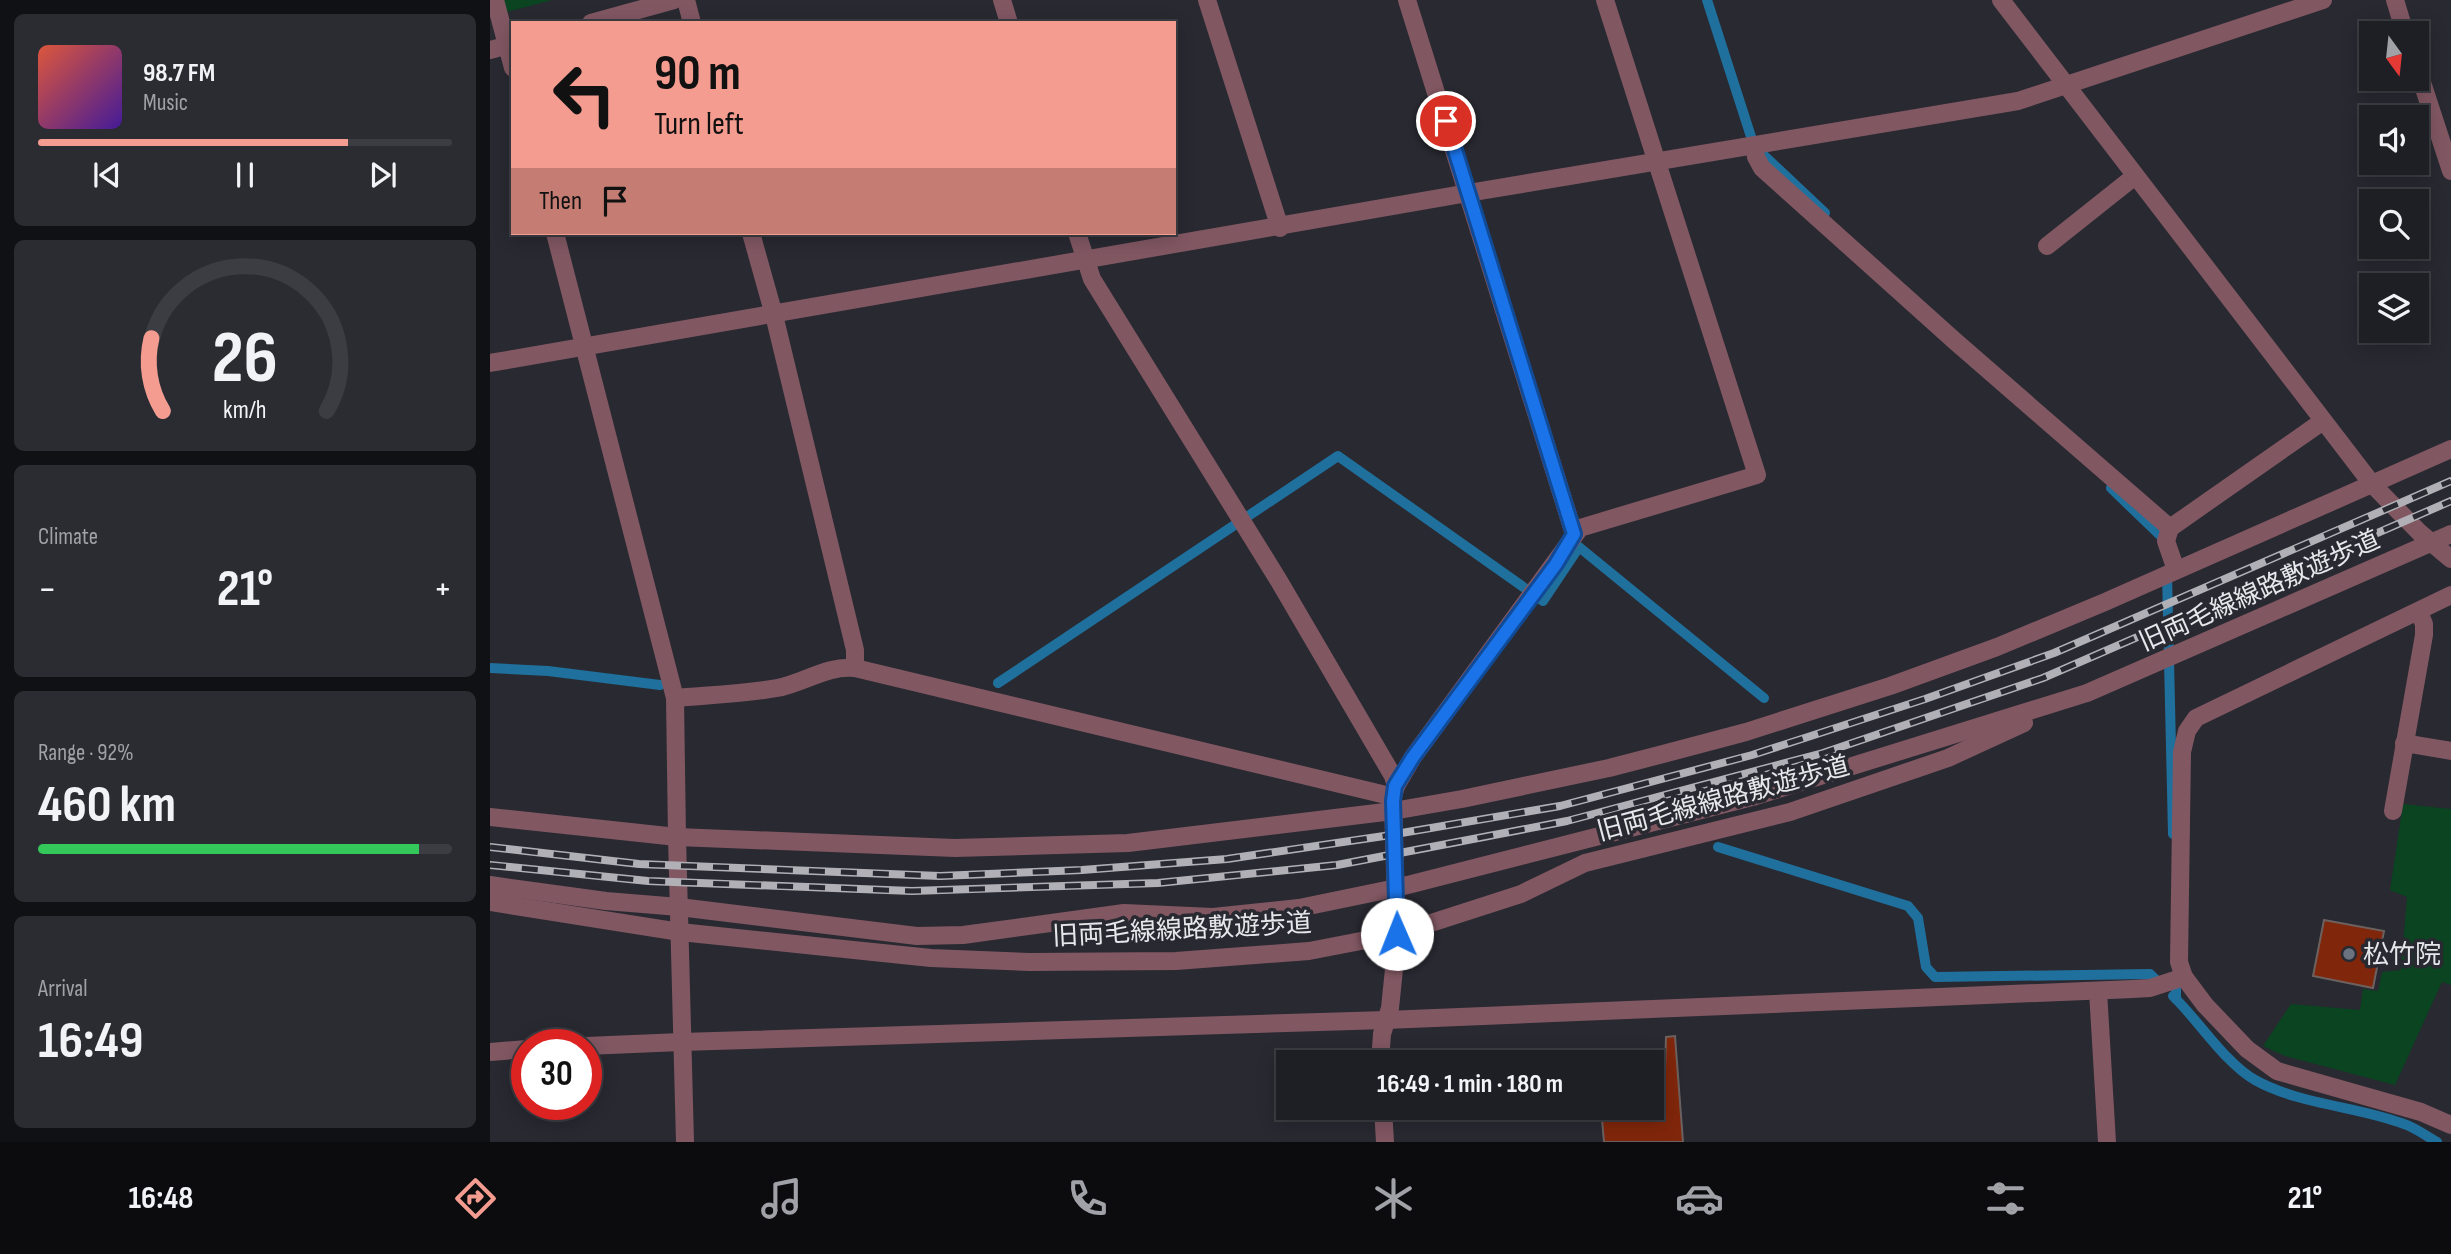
<!DOCTYPE html>
<html lang="en">
<head>
<meta charset="utf-8">
<style>
  body { margin:0; font-family:"Sofia Sans Condensed","Noto Sans JP",sans-serif; background:#2b2c32; color:#f1f3f6; height:100vh; display:flex; flex-direction:column; font-size:26px; white-space:nowrap }
  * { box-sizing:border-box; margin:0 }
  p { font-size:23px; color:#a1a2a7 }
  .icon { flex:none; width:38px; height:38px; fill:none; stroke:currentColor; stroke-width:2; stroke-linecap:round; stroke-linejoin:round }
  .map { position:relative; flex:1; overflow:hidden }
  .panel { display:flex; flex-direction:column; gap:14px; padding:14px; background:#101114; width:490px }
  .panel>* { flex:none }
  .guide { position:absolute; left:21px; top:21px; width:665px; height:214px; border-radius:0px; box-shadow:0 4px 18px #0003,0 0 0 2px #3c3d42; background:#f59c90; color:#111; overflow:hidden }
  .needle { width:46px; rotate:165deg }
  .controls { position:absolute; left:1869px; top:21px; display:grid; gap:14px }
  .controls a { display:grid; place-items:center; width:70px; height:70px; border-radius:0px; background:#1e1f25; box-shadow:0 4px 18px #0003,0 0 0 2px #3c3d42; font-size:35px }
  .speed { position:absolute; left:21px; top:1029px; display:flex; gap:14px; font-size:35px; font-weight:700; text-align:center }
  .speed>* { display:grid; place-content:center; width:91px; height:91px; border-radius:50%; background:#1e1f25; box-shadow:0 4px 18px #0003,0 0 0 2px #3c3d42; line-height:1 }
  .speed .limit { border:10px solid #d22; background:#fff; color:#111 }
  .pin { position:absolute; display:grid; place-items:center; width:60px; height:60px; color:#fff; margin:-30px; border:4px solid #fff; border-radius:50%; box-shadow:0 2px 7px #0007 }
  .me { position:absolute; width:77px; margin:-38px; rotate:359deg; stroke-linejoin:round; filter:drop-shadow(0 0 5px #0008) }
  .turn { display:flex; align-items:center; gap:24px; height:147px; padding:0 28px; font-size:32px }
  .turn .icon { width:91px; height:91px; stroke-width:2.5 }
  .turn b { display:block; font-size:49px; line-height:60px }
  .then { display:flex; align-items:center; height:66px; padding:0 28px; background:#0003; gap:14px; font-size:26px }
  .big { font-size:52px; font-weight:700; line-height:1.1 }
  .panel .card { flex:1; display:flex; flex-direction:column; justify-content:center; gap:10px; min-width:0; padding:0 24px; border-radius:10px; background:#2b2c32 }
  .panel .dial { align-items:center; gap:0 }
  .dial svg { height:182px; overflow:visible; fill:none; stroke:#3c3d42; stroke-width:7; stroke-linecap:round; text-anchor:middle }
  .dial text { fill:#f1f3f6; stroke:none }
  .song { display:flex; align-items:center; gap:21px }
  .cover { width:84px; height:84px; border-radius:10px; background:linear-gradient(135deg,hsl(10 70% 55%),hsl(260 70% 35%)) }
  .played { height:7px; border-radius:4px; background:linear-gradient(90deg,#f59c90 75%,#3c3d42 75%) }
  .keys { display:flex; justify-content:space-around; direction:ltr }
  .heat { display:flex; justify-content:space-between; align-items:center; font-size:38px; direction:ltr }
  .charge { height:10px; border-radius:5px; background:linear-gradient(90deg,#34c759 92%,#3c3d42 0) }
  .trip { position:absolute; left:786px; top:1050px; width:388px; height:70px; border-radius:0px; background:#1e1f25; box-shadow:0 4px 18px #0003,0 0 0 2px #3c3d42; font-weight:700; line-height:70px; text-align:center }
  .menu { display:flex; height:112px; justify-content:space-around; align-items:center; background:#0c0c0f; color:#a1a2a7 }
  .menu .icon { width:49px; height:49px }
  .menu .selected { color:#f59c90 }
  .menu b { font-size:32px; color:#f1f3f6 }
  main { display:flex; flex:1; min-height:0 }
  .map>svg:first-child { display:block }
  .green { fill:#0a4420 }
  .lines { fill:none; stroke-linecap:round; stroke-linejoin:round }
  .stream { stroke:#20709d; stroke-width:10 }
  .building { fill:#80260b; stroke:#6c615f; stroke-width:2 }
  .lane { stroke:#815762; stroke-width:18 }
  .street { stroke:#815762; stroke-width:18 }
  .rail-casing { stroke:#b0b0b6; stroke-width:8 }
  .rail { stroke:#282931; stroke-width:5; stroke-dasharray:16; stroke-linecap:butt }
  .route-casing { stroke:#114b97; stroke-width:18 }
  .route { stroke:#1a73e8; stroke-width:12 }
  .worship-dot { fill:#6b7280; stroke:#282931; stroke-width:2.5 }
  .labels { text-anchor:middle; stroke-width:7; stroke-linejoin:round; paint-order:stroke }
  .street-label { font-size:26px; fill:#e6e6eb; stroke:#282931 }
  .poi-label { font-size:26px; fill:#e6e6eb; stroke:#282931; text-anchor:start }
</style>
</head>
<body>
<main>
<section class="panel">
<div class="card">
<div class="song"><i class="cover"></i><div><b>98.7 FM</b><p>Music</p></div></div>
<div class="played"></div>
<div class="keys"><svg class="icon" aria-label="previous" viewBox="0 0 24 24"><path d="M18 5L8 12l10 7zM5 5v14"/></svg><svg class="icon" aria-label="pause" viewBox="0 0 24 24"><path d="M8 5v14M16 5v14"/></svg><svg class="icon" aria-label="next" viewBox="0 0 24 24"><path d="M6 5l10 7-10 7zM19 5v14"/></svg></div>
</div>
<div class="card dial"><svg viewBox="0 0 100 80">
<path d="M14 69A42 42 0 1 1 86 69"/>
<path d="M14 69A42 42 0 0 1 9 37" stroke="#f59c90"/>
<text x="50" y="56" font-size="32" font-weight="700">26</text>
<text x="50" y="72" font-size="11">km/h</text>
</svg></div>
<div class="card"><p>Climate</p>
<div class="heat"><a>−</a><b class="big">21°</b><a>+</a></div>
</div>
<div class="card"><p>Range · 92%</p><b class="big">460 km</b><div class="charge"></div></div>
<div class="card"><p>Arrival</p><b class="big">16:49</b></div>
</section>
<div class="map">
<svg width="1961" height="1142" viewBox="0 0 1961 1142">
  <rect width="100%" height="100%" fill="#282931"/>
  <g class="green">
    <polygon points="9,0 62,0 13,13"/>
    <polygon points="1913,804 1961,809 1961,985 1952,982 1905,1085 1795,1056 1773,1046 1801,1004 1870,1010 1873,989 1888,991 1892,972 1911,970 1917,897 1900,890"/>
  </g>
  <g class="lines">
    <g class="stream">
      <polyline points="1217,0 1264,146 1335,213"/>
      <polyline points="1621,488 1676,541 1676,544"/>
      <polyline points="1677,573 1683,834"/>
      <polyline points="0,668 58,671 170,685"/>
      <polyline points="508,683 848,456 1053,601 1089,547 1274,698"/>
      <polyline points="1228,847 1418,906 1428,918 1436,967 1445,977 1660,974 1672,986"/>
      <polyline points="1686,979 1686,999"/>
      <path d="M 1683,996 C 1708,1020 1736,1064 1765,1080 C 1810,1105 1867,1106 1914,1124 C 1926,1128 1936,1136 1947,1142"/>
    </g>
  </g>
  <g class="building">
    <polygon points="1834,920 1894,931 1883,988 1823,976"/>
    <polygon points="1185,1036 1193,1142 1114,1142 1111,1108 1162,1108 1162,1070 1175,1069 1176,1037"/>
  </g>
  <g class="lines">
    <g class="lane">
      <polyline points="5,0 23,68"/>
      <polyline points="196,0 202,23"/>
      <polyline points="512,0 519,23"/>
      <polyline points="717,0 790,228"/>
      <polyline points="917,0 1084,534"/>
      <polyline points="1264,146 1266,157 1272,168 1466,342 1680,528"/>
      <polyline points="65,233 185,698 187,837"/>
      <polyline points="587,233 602,279 789,581 903,776 906,786 904,793"/>
      <polyline points="1557,246 1645,176"/>
      <polyline points="1686,570 1676,541 1680,528 1833,421"/>
      <path d="M 185,698 C 219,695 254,694 287,688 C 314,683 337,665 365,668 L 365,650 L 284,315 L 261,233"/>
      <polyline points="1914,743 1961,751"/>
      <polyline points="906,786 923,757 1090,528 1267,475 1115,0"/>
      <polyline points="1903,811 1934,635 1934,624 1929,612"/>
      <polyline points="1608,991 1617,1142"/>
      <polyline points="191,1042 896,1020 1643,989 1660,988 1694,977 1715,1005 1757,1049 1787,1071 1931,1112 1961,1125"/>
    </g>
    <g class="street">
      <polyline points="1511,0 1882,484 1930,533 1961,559"/>
      <polyline points="1905,0 1915,33"/>
      <polyline points="101,23 184,0"/>
      <polyline points="0,50 23,44"/>
      <polyline points="1927,67 1961,171"/>
      <polyline points="0,363 978,193 1528,101 1833,0"/>
      <polyline points="365,668 896,795 903,801 907,940 900,1008 892,1034 890,1062"/>
      <polyline points="0,817 187,837 465,848 638,843 903,811 972,799 1119,768 1173,754 1256,732 1400,686 1507,647 1615,602 1961,449"/>
      <polyline points="187,837 195,1142"/>
      <polyline points="0,885 116,901 189,907 427,936 473,935 634,913 723,917 809,908 906,888 1266,796 1597,693 1961,534"/>
      <polyline points="0,902 190,932 441,958 539,962 686,961 819,951 907,934 1031,894 1095,863 1300,812 1458,758 1534,723"/>
      <polyline points="1694,977 1689,962 1692,752 1697,731 1706,718 1961,595"/>
      <polyline points="96,1046 191,1042"/>
      <polyline points="0,1052 37,1049"/>
      <polyline points="893,1108 895,1142"/>
    </g>
    <defs>
      <g id="rail">
        <polyline points="0,847 149,864 450,876 592,870 737,859 894,836 1070,806 1262,755 1435,699 1564,653 1961,481"/>
        <polyline points="0,865 158,881 422,891 668,883 847,865 1077,821 1333,753 1553,678 1961,501"/>
      </g>
    </defs>
    <use href="#rail" class="rail-casing"/>
    <use href="#rail" class="rail"/>
  </g>
  <g class="lines">
    <defs>
      <polyline id="route" points="907,934 903,801 905,786 923,757 1066,564 1084,534 956,121"/>
    </defs>
    <use href="#route" class="route-casing"/>
    <use href="#route" class="route"/>
  </g>
  <circle class="worship-dot" cx="1859" cy="954" r="7"/>
  <g class="labels">
    <g class="street-label">
      <text transform="translate(1769 590) rotate(-24)" y="9">旧両毛線線路敷遊歩道</text>
      <text transform="translate(1233 798) rotate(-15)" y="9">旧両毛線線路敷遊歩道</text>
      <text transform="translate(692 929) rotate(-3)" y="9">旧両毛線線路敷遊歩道</text>
    </g>
    <g class="poi-label">
      <text x="1873" y="963">松竹院</text>
    </g>
  </g>
</svg>
<div class="controls">
<a><svg class="needle" viewBox="-14 -14 28 28"><path d="M0-13l5 13h-10z" fill="#e53935"/><path d="M0 13l5-13h-10z" fill="#a1a2a7"/></svg></a>
<a><svg class="icon" aria-label="sound" viewBox="0 0 24 24"><path d="M4 9h4l5-4v14l-5-4H4zM17 9q2 3 0 6"/></svg></a>
<a><svg class="icon" aria-label="search" viewBox="0 0 24 24"><circle cx="10" cy="10" r="6"/><path d="M15 15l6 6"/></svg></a>
<a><svg class="icon" aria-label="layers" viewBox="0 0 24 24"><path d="M12 4l9 5-9 5-9-5zM3 14l9 5 9-5"/></svg></a>
</div>
<div class="speed"><div class="limit">30</div></div>
<div class="pin" style="left:956px;top:121px;background:#d93025"><svg class="icon" aria-label="arrive" viewBox="0 0 24 24"><path d="M6 21V4h12l-3 4 3 4H6"/></svg></div>
<svg class="me" style="left:907px;top:934px" viewBox="-20 -20 40 40"><circle r="19" fill="#fff"/><path d="M0-13L10 11 0 6-10 11z" fill="#1a73e8"/></svg>
<div class="trip">16:49 · 1 min · 180 m</div>
<div class="guide">
<div class="turn"><svg class="icon" aria-label="left" viewBox="0 0 24 24"><path d="M17 20v-9H6M10 6l-5 5 5 5"/></svg><div><b>90 m</b>Turn left</div></div>
<div class="then">Then<svg class="icon" aria-label="arrive" viewBox="0 0 24 24"><path d="M6 21V4h12l-3 4 3 4H6"/></svg></div>
</div>
</div>
</main>
<nav class="menu">
<b>16:48</b>
<svg class="icon selected" aria-label="directions" viewBox="0 0 24 24"><path d="M12 3l9 9-9 9-9-9zM9 14v-3h6M13 9l2 2-2 2"/></svg>
<svg class="icon" aria-label="music" viewBox="0 0 24 24"><path d="M9 18V5l10-2v13"/><circle cx="6" cy="18" r="3"/><circle cx="16" cy="16" r="3"/></svg>
<svg class="icon" aria-label="phone" viewBox="0 0 24 24"><path d="M5 4h4l2 5-3 2q2 4 5 5l2-3 5 2v4C11 20 4 13 5 4z"/></svg>
<svg class="icon" aria-label="climate" viewBox="0 0 24 24"><path d="M12 3v18M4 7l16 10M4 17L20 7"/></svg>
<svg class="icon" aria-label="car" viewBox="0 0 24 24"><path d="M5 17H2v-5l4-1 3-4h7l3 4 3 1v5h-3M9 17h6M6 11h13"/><circle cx="7" cy="17" r="2"/><circle cx="17" cy="17" r="2"/></svg>
<svg class="icon" aria-label="filters" viewBox="0 0 24 24"><path d="M4 7h16M4 17h16"/><circle cx="9" cy="7" r="2"/><circle cx="15" cy="17" r="2"/></svg>
<b>21°</b>
</nav>
</body>
</html>
